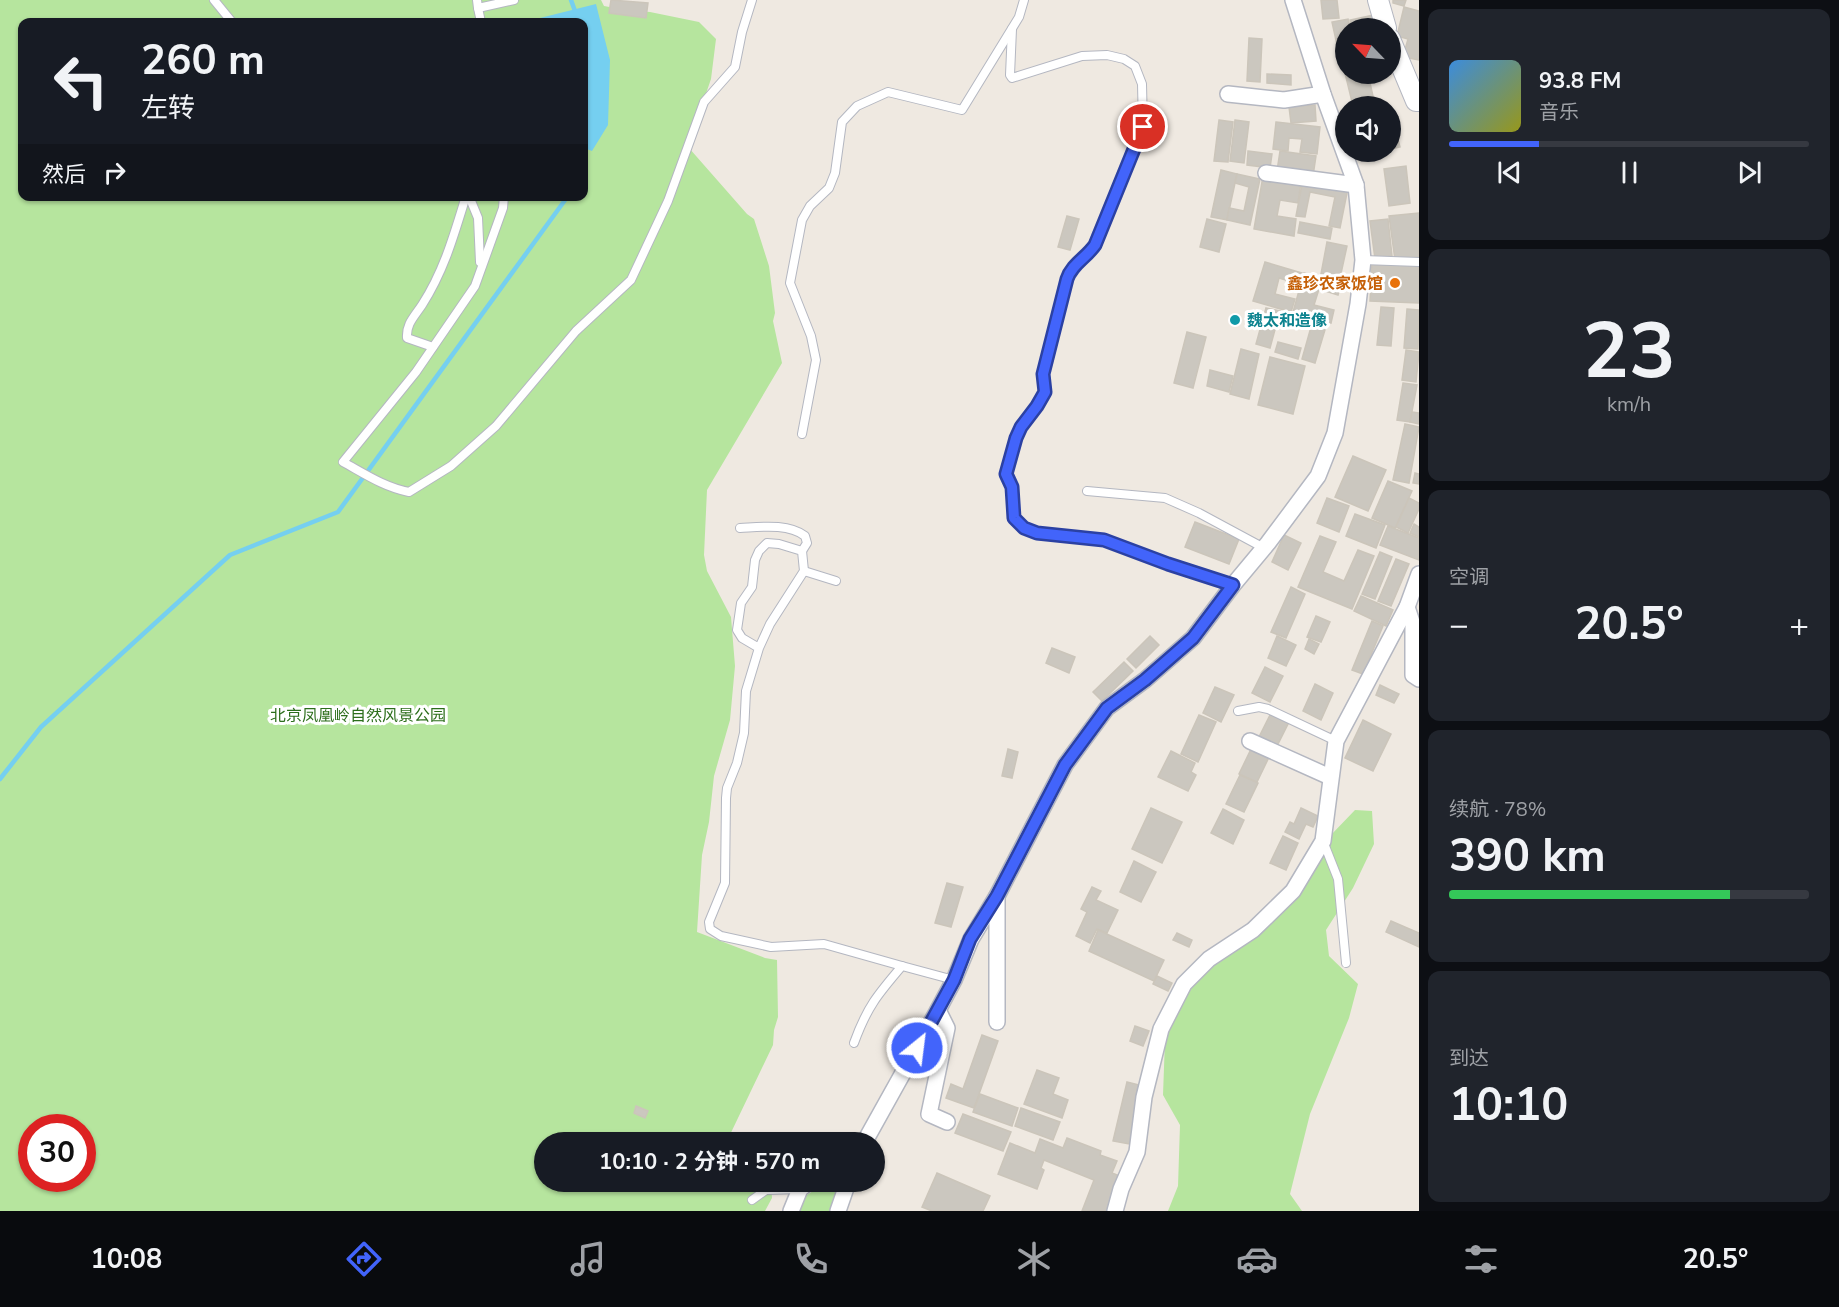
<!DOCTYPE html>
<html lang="zh">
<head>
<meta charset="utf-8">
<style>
  body { margin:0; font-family:"Nunito Sans","Noto Sans SC",sans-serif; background:#20242c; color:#f1f3f6; height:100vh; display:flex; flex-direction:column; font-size:22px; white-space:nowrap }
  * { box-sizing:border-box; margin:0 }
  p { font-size:20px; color:#9ea1a6 }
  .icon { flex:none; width:33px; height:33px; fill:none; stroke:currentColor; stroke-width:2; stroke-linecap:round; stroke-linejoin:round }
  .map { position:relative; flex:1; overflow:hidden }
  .panel { display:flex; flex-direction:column; gap:9px; padding:9px; background:#0d0f14; width:420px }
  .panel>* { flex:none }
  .hud { position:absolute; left:18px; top:18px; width:570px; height:183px; border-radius:12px; box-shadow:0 2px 4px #0004; background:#171b24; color:#f1f3f6; overflow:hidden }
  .needle { width:39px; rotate:295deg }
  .buttons { position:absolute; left:1335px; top:18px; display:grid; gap:12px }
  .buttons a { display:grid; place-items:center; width:66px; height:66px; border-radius:50%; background:#171b24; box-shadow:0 2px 4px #0004; font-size:30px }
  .speed { position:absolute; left:18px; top:1114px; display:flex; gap:12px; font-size:30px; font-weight:700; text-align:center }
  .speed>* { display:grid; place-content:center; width:78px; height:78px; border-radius:50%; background:#171b24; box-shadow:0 2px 4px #0004; line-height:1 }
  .speed .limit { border:9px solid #d22; background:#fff; color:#111 }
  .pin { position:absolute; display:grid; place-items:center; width:51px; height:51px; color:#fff; margin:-26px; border:3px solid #fff; border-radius:50%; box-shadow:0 2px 6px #0007 }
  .me { position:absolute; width:66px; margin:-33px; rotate:29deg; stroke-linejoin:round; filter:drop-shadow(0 0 4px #0008) }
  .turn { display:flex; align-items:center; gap:21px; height:126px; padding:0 24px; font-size:27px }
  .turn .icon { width:78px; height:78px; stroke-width:2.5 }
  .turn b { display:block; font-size:42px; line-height:51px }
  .then { display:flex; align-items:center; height:57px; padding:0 24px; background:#0003; gap:12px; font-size:22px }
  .big { font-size:45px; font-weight:700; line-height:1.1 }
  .panel .tile { flex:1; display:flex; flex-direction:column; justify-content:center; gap:9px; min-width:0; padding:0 21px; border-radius:12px; background:#20242c }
  .panel .dial { align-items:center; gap:0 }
  .dial b { font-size:78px; line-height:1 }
  .song { display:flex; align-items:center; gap:18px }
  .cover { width:72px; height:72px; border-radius:9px; background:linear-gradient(135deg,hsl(210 70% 55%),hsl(60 70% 35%)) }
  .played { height:6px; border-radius:3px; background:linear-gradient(90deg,#4264fb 25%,#363941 25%) }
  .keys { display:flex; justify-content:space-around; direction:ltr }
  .heat { display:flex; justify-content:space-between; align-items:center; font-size:33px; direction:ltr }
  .charge { height:9px; border-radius:4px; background:linear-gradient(90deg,#34c759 78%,#363941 0) }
  .trip { position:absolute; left:534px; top:1132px; width:351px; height:60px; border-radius:30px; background:#171b24; box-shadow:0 2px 4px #0004; font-weight:700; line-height:60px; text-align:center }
  .dock { display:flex; height:96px; justify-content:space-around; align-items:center; background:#090b0e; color:#9ea1a6 }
  .dock .icon { width:42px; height:42px }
  .dock .selected { color:#4264fb }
  .dock b { font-size:27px; color:#f1f3f6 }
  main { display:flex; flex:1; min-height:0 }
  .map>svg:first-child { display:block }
  .green { fill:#b6e59e; fill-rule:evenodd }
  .water { fill:#75cff0 }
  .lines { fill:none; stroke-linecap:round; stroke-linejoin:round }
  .stream { stroke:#75cff0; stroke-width:4.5 }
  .building { fill:#cbc7bf; stroke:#cbc5ba; stroke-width:1.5 }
  .service-casing { stroke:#b4b7c1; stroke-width:10 }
  .minor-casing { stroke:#b4b7c1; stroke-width:18 }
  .tertiary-casing { stroke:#b4b7c1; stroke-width:22 }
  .service { stroke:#fff; stroke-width:8 }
  .minor { stroke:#fff; stroke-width:15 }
  .tertiary { stroke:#fff; stroke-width:20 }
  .route-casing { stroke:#2b41a3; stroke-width:15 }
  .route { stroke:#4264fb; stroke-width:10 }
  .food-dot { fill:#e8710a; stroke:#fff; stroke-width:2 }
  .culture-dot { fill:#0f9aa8; stroke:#fff; stroke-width:2 }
  .labels { text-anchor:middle; stroke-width:6; stroke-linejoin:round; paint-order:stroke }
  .food-label { font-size:16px; font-weight:bold; fill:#c56008; stroke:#fff; text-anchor:end }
  .culture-label { font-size:16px; font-weight:bold; fill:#0d838f; stroke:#fff; text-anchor:start }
  .park-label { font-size:16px; fill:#2c6e1b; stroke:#fff }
</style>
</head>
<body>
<main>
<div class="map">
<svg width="1419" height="1211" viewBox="0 0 1419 1211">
  <rect width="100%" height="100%" fill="#efe9e1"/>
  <g class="green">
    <path d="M 0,0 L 601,0 L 604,6 L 626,10 L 650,12 L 699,22 L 716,39 L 711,79 L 692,134 L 689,148 L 747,214 L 754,219 L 769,266 L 775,313 L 773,321 L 782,363 L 707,490 L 704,555 L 707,571 L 731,617 L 735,666 L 730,720 L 714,776 L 709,822 L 702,855 L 697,932 L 765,958 L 777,960 L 778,1017 L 774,1030 L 773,1045 L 726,1143 L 544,1143 L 544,1182 L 771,1182 L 772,1198 L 765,1211 L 0,1211 ZM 22,22 L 584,22 L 584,196 L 22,196 ZM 32,1128 L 82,1128 L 82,1179 L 32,1179 Z"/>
    <polygon points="1355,810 1372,811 1374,844 1353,888 1326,930 1329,956 1358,984 1349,1018 1310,1114 1290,1194 1302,1211 1168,1211 1178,1186 1180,1125 1163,1095 1165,1040 1178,1000 1297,881 1330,836"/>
    <polygon points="826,1182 843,1182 833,1211 790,1211 807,1195"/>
  </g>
  <polygon class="water" points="596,4 610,60 608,125 592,151 584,148 584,22 524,22"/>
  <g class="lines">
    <g class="stream">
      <polyline points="571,0 579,22"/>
      <polyline points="0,779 41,727 230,555 338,512 568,196"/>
    </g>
  </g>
  <g class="building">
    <polygon points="611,0 648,3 646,18 609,13"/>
    <polygon points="1321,0 1337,0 1339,18 1323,19"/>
    <polygon points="1393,0 1406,0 1404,6 1393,3"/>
    <polygon points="1404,7 1419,11 1419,60 1403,57 1408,39 1397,36"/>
    <polygon points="1374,15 1375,24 1352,28 1350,20"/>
    <polygon points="1348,19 1350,28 1346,28 1346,62 1341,63 1332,22"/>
    <polygon points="1249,38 1262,39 1260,82 1247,81"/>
    <polygon points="1345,73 1368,74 1375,105 1353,106"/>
    <polygon points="1267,74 1291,75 1291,85 1267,83"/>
    <polygon points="1315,105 1316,121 1291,123 1289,107"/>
    <polygon points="1390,110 1400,147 1390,149"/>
    <polygon points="1219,120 1233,122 1228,162 1214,161"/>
    <polygon points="1235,120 1249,122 1244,163 1230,161"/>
    <polygon points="1276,122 1320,127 1317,154 1300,152 1302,139 1289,138 1288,151 1273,149"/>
    <polygon points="1248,151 1272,154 1270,168 1247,165"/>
    <polygon points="1280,151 1316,156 1313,176 1277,171"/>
    <polygon points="1360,152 1380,152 1361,156"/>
    <polygon points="1406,166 1410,203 1389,206 1384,169"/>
    <polygon points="1221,170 1237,174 1227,220 1211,217"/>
    <polygon points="1237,174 1260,179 1250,225 1227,220 1229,208 1244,211 1249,187 1235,183"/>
    <polygon points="1263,176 1301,182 1298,203 1280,200 1277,216 1296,219 1294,236 1254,229"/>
    <polygon points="1303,179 1348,188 1340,228 1329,226 1335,197 1310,192 1305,217 1296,216"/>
    <polygon points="1419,213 1419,257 1395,260 1389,216"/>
    <polygon points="1067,216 1079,219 1070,250 1058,247"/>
    <polygon points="1207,219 1226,224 1219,252 1200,247"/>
    <polygon points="1388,219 1392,256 1375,259 1370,221"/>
    <polygon points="1300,222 1332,228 1330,239 1298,233"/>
    <polygon points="1327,242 1347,246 1340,278 1321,274"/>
    <polygon points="1265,262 1302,273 1299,284 1279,278 1275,294 1295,299 1291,312 1253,301"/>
    <polygon points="1372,263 1419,265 1419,303 1370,301"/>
    <polygon points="1304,273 1341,284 1338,295 1319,289 1314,305 1334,310 1331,323 1293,312"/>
    <polygon points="1381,307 1394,308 1391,346 1377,345"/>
    <polygon points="1266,308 1280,311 1270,348 1256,344"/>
    <polygon points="1407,309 1419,310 1418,349 1404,348"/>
    <polygon points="1287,312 1310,318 1307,329 1284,322"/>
    <polygon points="1313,320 1327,323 1315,363 1302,359"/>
    <polygon points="1187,332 1206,337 1193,388 1174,383"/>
    <polygon points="1278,342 1301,348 1298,359 1275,352"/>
    <polygon points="1241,349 1259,354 1249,399 1230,394"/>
    <polygon points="1406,350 1419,352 1416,382 1402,380"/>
    <polygon points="1270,357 1305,366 1293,414 1258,405"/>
    <polygon points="1210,370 1233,376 1229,392 1207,386"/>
    <polygon points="1403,383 1417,385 1410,422 1397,420"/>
    <polygon points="1412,412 1419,413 1419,424 1410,422"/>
    <polygon points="1405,424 1419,427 1409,483 1393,480"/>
    <polygon points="1353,456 1386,470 1368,511 1335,497"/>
    <polygon points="1415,473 1419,474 1419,484 1413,483"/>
    <polygon points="1388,481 1412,491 1395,528 1372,518"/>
    <polygon points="1327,498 1349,506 1339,532 1317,523"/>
    <polygon points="1409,498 1419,503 1419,509 1408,533 1396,527"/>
    <polygon points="1355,514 1385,525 1376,548 1346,536"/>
    <polygon points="1195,522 1239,539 1229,564 1185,547"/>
    <polygon points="1414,524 1419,527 1419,537 1410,533"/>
    <polygon points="1388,526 1419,538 1419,560 1380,545"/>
    <polygon points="1284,535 1301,543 1288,570 1272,562"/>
    <polygon points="1320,536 1336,542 1323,572 1344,581 1358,550 1374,556 1352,609 1298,587"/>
    <polygon points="1380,552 1392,557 1375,599 1362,594"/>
    <polygon points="1396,559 1409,564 1391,606 1378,601"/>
    <polygon points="1291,587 1305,594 1286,638 1271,632"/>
    <polygon points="1361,596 1393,610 1386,626 1354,611"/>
    <polygon points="1316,616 1330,622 1321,642 1307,637"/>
    <polygon points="1372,621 1383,626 1363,674 1352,670"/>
    <polygon points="1150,636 1159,645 1136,668 1127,659"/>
    <polygon points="1277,636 1296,645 1286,666 1268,658"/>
    <polygon points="1309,639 1319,644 1314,654 1305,649"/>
    <polygon points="1052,648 1075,657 1069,673 1046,663"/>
    <polygon points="1124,662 1133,671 1102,701 1093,692"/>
    <polygon points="1265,667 1283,676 1270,702 1252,693"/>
    <polygon points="1315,684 1333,693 1321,720 1303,711"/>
    <polygon points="1380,685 1399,694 1394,703 1376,695"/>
    <polygon points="1215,687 1234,695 1221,722 1203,713"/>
    <polygon points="1271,713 1289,722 1276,748 1258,739"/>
    <polygon points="1199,715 1216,722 1198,762 1181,754"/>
    <polygon points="1363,720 1391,734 1373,771 1345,758"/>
    <polygon points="1253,745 1271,753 1257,782 1239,774"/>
    <polygon points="1008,749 1018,752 1012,778 1002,776"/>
    <polygon points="1171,751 1195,763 1191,772 1196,775 1188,791 1158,777"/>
    <polygon points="1240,775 1258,783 1244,812 1226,804"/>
    <polygon points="1151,808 1182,822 1162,863 1132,849"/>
    <polygon points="1301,808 1318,816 1313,827 1306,824 1299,839 1285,832 1290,822 1294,824"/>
    <polygon points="1223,809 1244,820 1233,844 1211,833"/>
    <polygon points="1283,836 1298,843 1286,870 1270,863"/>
    <polygon points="1134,861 1156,872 1141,902 1120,892"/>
    <polygon points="947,883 963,887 951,927 935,923"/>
    <polygon points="1092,887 1101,891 1096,900 1118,910 1107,933 1097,929 1090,943 1076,936 1087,912 1081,909"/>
    <polygon points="1391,921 1419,933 1419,947 1386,932"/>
    <polygon points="1098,930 1164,960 1154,981 1089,951"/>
    <polygon points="1177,933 1192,940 1189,947 1173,940"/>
    <polygon points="1157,976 1172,983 1168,991 1153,984"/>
    <polygon points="1135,1026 1149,1031 1143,1046 1130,1041"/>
    <polygon points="982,1035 998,1041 974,1108 946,1098 951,1084 963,1089"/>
    <polygon points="1037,1070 1059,1078 1053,1094 1068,1100 1062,1118 1024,1104"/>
    <polygon points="1127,1082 1143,1086 1129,1144 1113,1141"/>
    <polygon points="980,1094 1018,1108 1012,1126 973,1112"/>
    <polygon points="636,1106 648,1111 645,1118 634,1113"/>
    <polygon points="1021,1108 1060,1122 1053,1140 1015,1126"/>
    <polygon points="963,1114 1011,1132 1003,1151 955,1133"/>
    <polygon points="1067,1138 1101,1151 1100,1155 1117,1161 1112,1173 1122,1177 1109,1211 1082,1211 1094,1180 1044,1160 1041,1168 1044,1170 1037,1189 998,1174 1010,1143 1035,1153 1040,1139 1063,1148"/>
    <polygon points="937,1173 990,1196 983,1211 932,1211 922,1207"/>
  </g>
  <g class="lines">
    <defs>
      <g id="service">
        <polyline points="214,0 232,22"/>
        <polyline points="477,0 478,8 514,0"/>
        <polyline points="478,8 481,22"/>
        <path d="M 1012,29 L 1010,75 L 1012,78 L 1082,56 L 1107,55 L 1124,59 L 1135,66 L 1142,84 L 1143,127 L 1095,245 C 1086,258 1072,264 1067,279 L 1043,374 L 1045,392 L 1037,406 L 1021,427 L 1015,438 L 1006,474 L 1012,487 L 1014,518 L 1024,528 L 1037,533 L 1104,540 L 1168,564 L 1233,585"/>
        <polyline points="469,196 478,218 480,262"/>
        <path d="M 504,196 L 503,208 L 475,286 L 416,372 L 343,462 C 365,474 384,487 409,492 L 451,466 L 496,426 L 576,331 L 631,280 L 668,201 L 704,102 L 735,67 L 742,32 L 752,0"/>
        <polyline points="1363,260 1419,262"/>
        <path d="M 433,347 L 407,338 C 406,324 414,317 422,305 C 444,271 454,235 466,196"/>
        <polyline points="802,434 816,360 811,336 790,283 802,220 810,206 829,188 835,173 842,122 857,106 888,92 962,110 1019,17 1024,0"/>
        <polyline points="1087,491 1165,498 1199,513 1264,548"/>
        <path d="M 740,528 C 760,527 788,523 805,536 L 807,543 L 802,551"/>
        <polyline points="804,571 836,581"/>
        <polyline points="759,648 742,638 737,630 741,603 752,587 755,560 759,551 767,543 779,544 802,551 804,571 770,624 759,648 746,691 744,733 737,763 727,788 726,798 725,883 709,922 710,929 721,936 771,947 824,944 902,966"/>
        <polyline points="1238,711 1259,707 1268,709 1336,741"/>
        <polyline points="1323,841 1338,879 1346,963"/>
        <path d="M 854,1043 C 867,1007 878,994 902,966 L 954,980"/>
        <polyline points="752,1200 766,1190 800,1189"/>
      </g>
      <g id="minor">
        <polyline points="1228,94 1284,100 1323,94"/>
        <polyline points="1266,173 1356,185"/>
        <polyline points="1407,607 1413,625 1413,675 1419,679"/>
        <polyline points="1250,741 1330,777"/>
        <polyline points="938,1010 947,1028 929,1114 947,1122"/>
        <polyline points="997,1022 997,896"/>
        <polyline points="864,1143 938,1010 954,980 971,939 997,896 1065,765 1107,708 1145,680 1193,638 1233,585 1268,543 1318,476 1335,433 1358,304 1363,260 1356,185 1323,94 1293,0"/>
        <polyline points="791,1211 800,1189 809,1182"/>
        <polyline points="838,1211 848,1182"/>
        <polyline points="1115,1211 1121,1189 1137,1152 1144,1097 1161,1029 1184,984 1209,959 1253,930 1293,891 1323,841 1336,741 1407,607 1419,574"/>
      </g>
      <g id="tertiary">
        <polyline points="1378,0 1386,28"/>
        <polyline points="1390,39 1416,101 1419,101"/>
      </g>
    </defs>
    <use href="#service" class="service-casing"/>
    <use href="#minor" class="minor-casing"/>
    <use href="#tertiary" class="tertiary-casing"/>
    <use href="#service" class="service"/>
    <use href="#minor" class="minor"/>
    <use href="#tertiary" class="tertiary"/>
  </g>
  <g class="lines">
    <defs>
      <path id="route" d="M 917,1048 L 954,980 L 970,939 L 997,896 L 1065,765 L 1107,708 L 1145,680 L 1193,638 L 1233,585 L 1168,564 L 1104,540 L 1037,533 L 1024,528 L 1014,518 L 1012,487 L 1006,474 L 1016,438 L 1021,427 L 1037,406 L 1045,392 L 1043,374 L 1067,279 C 1072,264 1086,258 1095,245 L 1143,127"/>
    </defs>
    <use href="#route" class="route-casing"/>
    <use href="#route" class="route"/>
  </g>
  <circle class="food-dot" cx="1395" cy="283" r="6"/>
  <circle class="culture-dot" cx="1235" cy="320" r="6"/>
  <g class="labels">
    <g class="food-label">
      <text x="1383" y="289">鑫珍农家饭馆</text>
    </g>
    <g class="culture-label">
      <text x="1247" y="326">魏太和造像</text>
    </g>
    <g class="park-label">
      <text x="358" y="721">北京凤凰岭自然风景公园</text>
    </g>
  </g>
</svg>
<div class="buttons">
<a><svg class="needle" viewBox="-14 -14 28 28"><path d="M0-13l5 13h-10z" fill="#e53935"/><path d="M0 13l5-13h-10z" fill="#9ea1a6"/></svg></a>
<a><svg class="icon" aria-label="sound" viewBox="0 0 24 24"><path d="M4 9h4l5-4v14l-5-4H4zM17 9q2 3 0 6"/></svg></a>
</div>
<div class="speed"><div class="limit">30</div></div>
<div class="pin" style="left:1143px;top:127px;background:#d93025"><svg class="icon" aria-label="arrive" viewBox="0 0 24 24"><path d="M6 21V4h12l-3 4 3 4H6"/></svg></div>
<svg class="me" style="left:917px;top:1048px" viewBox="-20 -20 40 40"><circle r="17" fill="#4264fb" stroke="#fff" stroke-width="3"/><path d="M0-11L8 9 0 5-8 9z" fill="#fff"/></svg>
<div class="trip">10:10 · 2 分钟 · 570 m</div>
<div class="hud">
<div class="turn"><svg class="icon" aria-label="left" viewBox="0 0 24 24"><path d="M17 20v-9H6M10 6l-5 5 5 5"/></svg><div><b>260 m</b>左转</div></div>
<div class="then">然后<svg class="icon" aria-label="right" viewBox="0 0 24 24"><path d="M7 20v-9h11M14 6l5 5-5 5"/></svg></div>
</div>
</div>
<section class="panel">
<div class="tile">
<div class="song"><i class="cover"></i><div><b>93.8 FM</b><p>音乐</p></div></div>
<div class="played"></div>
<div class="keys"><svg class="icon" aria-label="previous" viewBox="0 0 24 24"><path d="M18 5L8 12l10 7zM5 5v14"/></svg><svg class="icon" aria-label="pause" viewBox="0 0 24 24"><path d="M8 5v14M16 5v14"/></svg><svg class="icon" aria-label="next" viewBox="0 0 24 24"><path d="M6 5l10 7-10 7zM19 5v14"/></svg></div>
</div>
<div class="tile dial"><b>23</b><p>km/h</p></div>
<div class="tile"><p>空调</p>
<div class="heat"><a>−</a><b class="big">20.5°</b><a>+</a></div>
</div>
<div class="tile"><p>续航 · 78%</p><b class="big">390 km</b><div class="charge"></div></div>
<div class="tile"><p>到达</p><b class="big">10:10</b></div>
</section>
</main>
<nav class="dock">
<b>10:08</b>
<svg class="icon selected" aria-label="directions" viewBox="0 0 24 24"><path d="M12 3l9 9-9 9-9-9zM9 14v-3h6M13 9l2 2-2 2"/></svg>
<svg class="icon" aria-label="music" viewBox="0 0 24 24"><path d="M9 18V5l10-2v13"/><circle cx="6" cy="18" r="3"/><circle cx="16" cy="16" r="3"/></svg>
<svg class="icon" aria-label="phone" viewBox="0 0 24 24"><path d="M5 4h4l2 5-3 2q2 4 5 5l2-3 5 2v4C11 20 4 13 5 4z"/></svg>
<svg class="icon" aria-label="climate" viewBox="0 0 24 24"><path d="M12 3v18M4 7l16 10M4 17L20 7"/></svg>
<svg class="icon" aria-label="car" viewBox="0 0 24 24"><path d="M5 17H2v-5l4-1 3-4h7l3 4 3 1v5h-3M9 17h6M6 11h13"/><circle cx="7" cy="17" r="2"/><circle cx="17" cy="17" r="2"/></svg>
<svg class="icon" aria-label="filters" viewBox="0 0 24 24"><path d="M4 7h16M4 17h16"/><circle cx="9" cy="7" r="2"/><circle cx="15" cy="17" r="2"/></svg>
<b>20.5°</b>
</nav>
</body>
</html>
